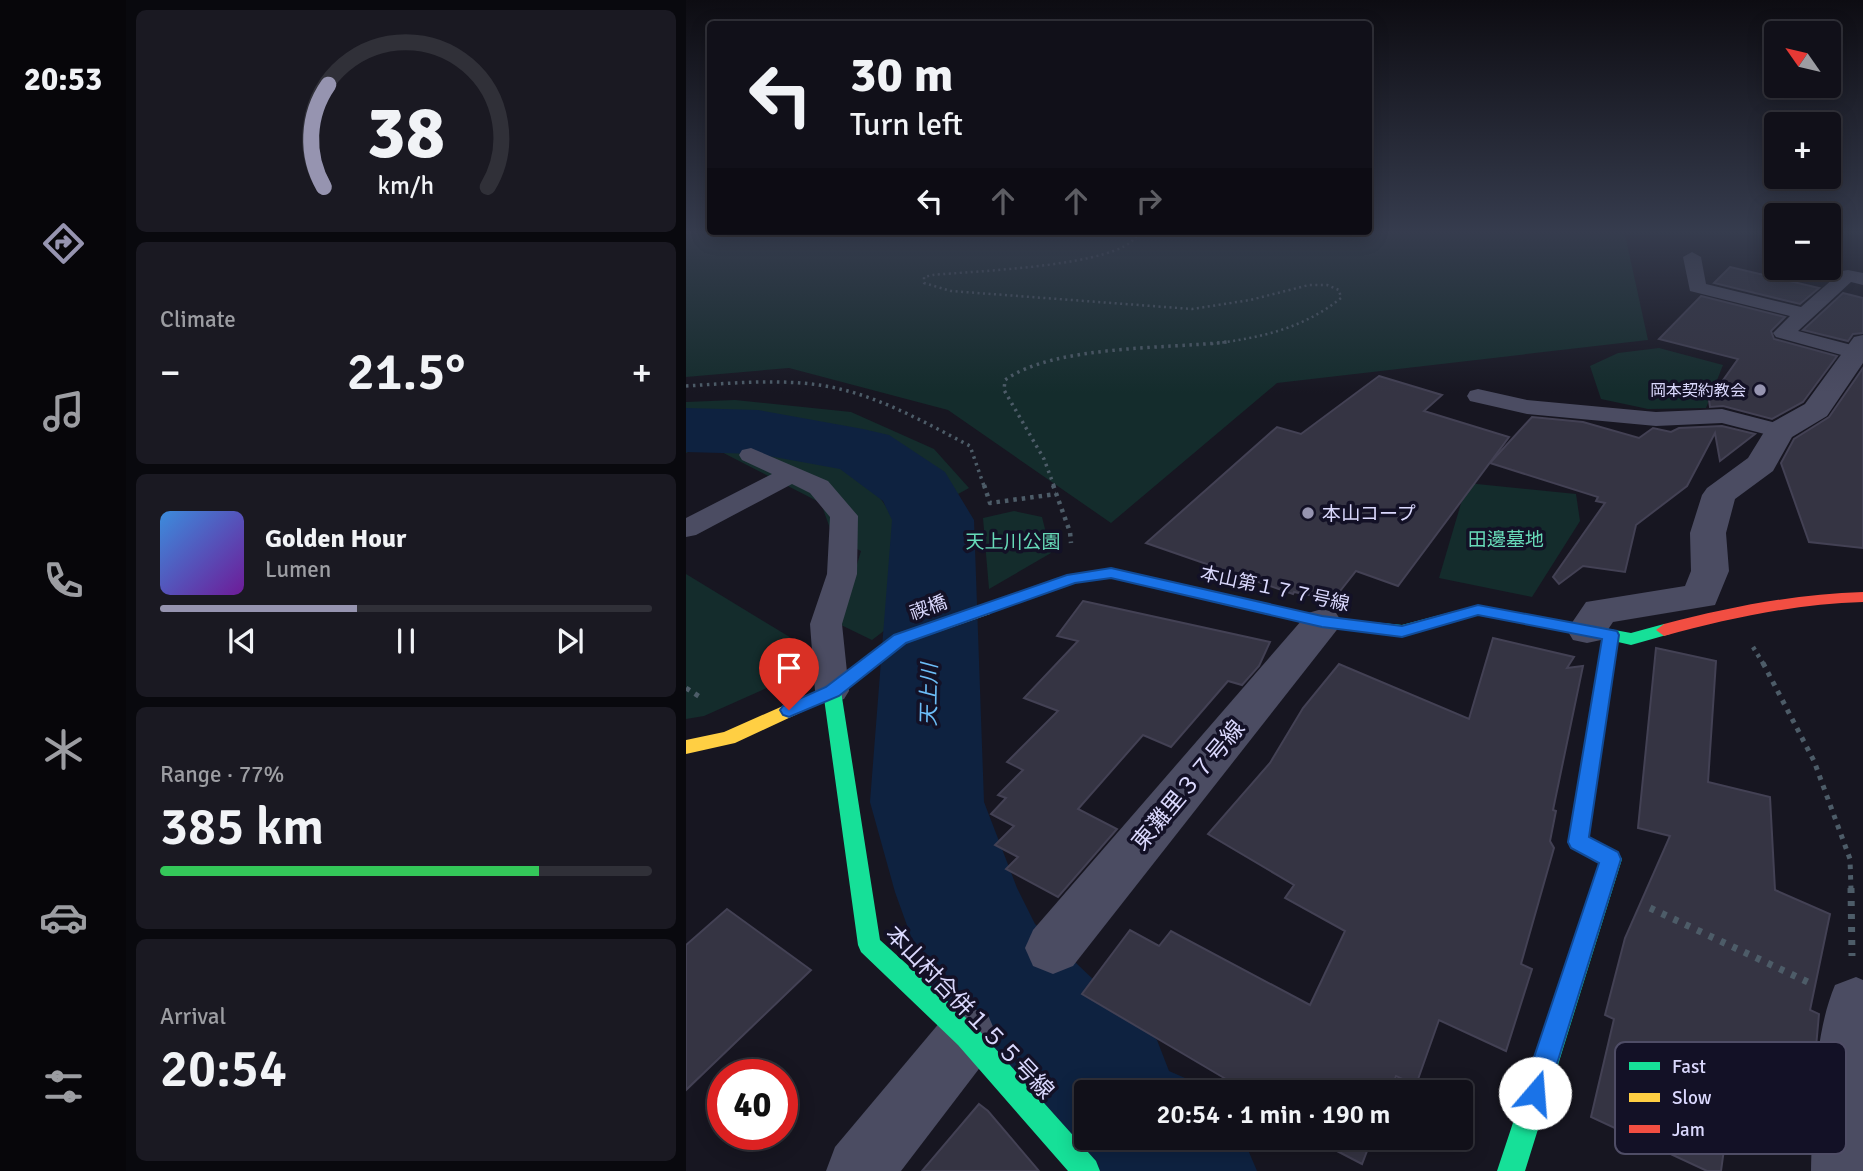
<!DOCTYPE html>
<html lang="en">
<head>
<meta charset="utf-8">
<style>
  body { margin:0; font-family:Signika,"Noto Sans JP",sans-serif; background:#1a1922; color:#f1f3f6; height:100vh; display:flex; flex-direction:column; font-size:26px; white-space:nowrap }
  * { box-sizing:border-box; margin:0 }
  p { font-size:23px; color:#9c9da2 }
  .icon { flex:none; width:38px; height:38px; fill:none; stroke:currentColor; stroke-width:2; stroke-linecap:round; stroke-linejoin:round }
  .map { position:relative; flex:1; overflow:hidden }
  .details { display:flex; flex-direction:column; gap:10px; padding:10px; background:#09090e; width:560px }
  .details>* { flex:none }
  .hud { position:absolute; left:21px; top:21px; width:665px; height:214px; border-radius:7px; box-shadow:0 4px 18px #0003,0 0 0 2px #303038; background:#111019; color:#f1f3f6; overflow:hidden }
  .needle { width:46px; rotate:304deg }
  .fabs { position:absolute; left:1078px; top:21px; display:grid; gap:14px }
  .fabs a { display:grid; place-items:center; width:77px; height:77px; border-radius:7px; background:#111019; box-shadow:0 4px 18px #0003,0 0 0 2px #303038; font-size:35px }
  .speed { position:absolute; left:21px; top:1059px; display:flex; gap:14px; font-size:35px; font-weight:700; text-align:center }
  .speed>* { display:grid; place-content:center; width:91px; height:91px; border-radius:50%; background:#111019; box-shadow:0 4px 18px #0003,0 0 0 2px #303038; line-height:1 }
  .speed .limit { border:10px solid #d22; background:#fff; color:#111 }
  .pin { position:absolute; display:grid; place-items:center; width:60px; height:60px; color:#fff; margin:-72px -30px; border-radius:50% 50% 50% 0; rotate:-45deg; box-shadow:0 0 7px #0007 }
  .pin .icon { rotate:45deg }
  .me { position:absolute; width:77px; margin:-38px; rotate:18deg; stroke-linejoin:round; filter:drop-shadow(0 0 5px #0008) }
  .turn { display:flex; align-items:center; gap:24px; height:147px; padding:0 28px; font-size:32px }
  .turn .icon { width:91px; height:91px; stroke-width:2.5 }
  .turn b { display:block; font-size:49px; line-height:60px }
  .lanes { display:flex; align-items:center; height:66px; padding:0 28px; background:#0003; justify-content:center; gap:35px; direction:ltr }
  .lanes .off { opacity:.35 }
  .big { font-size:52px; font-weight:600; line-height:1.1 }
  .details .card { flex:1; display:flex; flex-direction:column; justify-content:center; gap:10px; min-width:0; padding:0 24px; border-radius:10px; background:#1a1922 }
  .details .dial { align-items:center; gap:0 }
  .dial svg { height:182px; overflow:visible; fill:none; stroke:#303038; stroke-width:7; stroke-linecap:round; text-anchor:middle }
  .dial text { fill:#f1f3f6; stroke:none }
  .song { display:flex; align-items:center; gap:21px }
  .cover { width:84px; height:84px; border-radius:10px; background:linear-gradient(135deg,hsl(210 70% 55%),hsl(280 70% 35%)) }
  .played { height:7px; border-radius:4px; background:linear-gradient(90deg,#9694b0 40%,#303038 40%) }
  .keys { display:flex; justify-content:space-around; direction:ltr }
  .heat { display:flex; justify-content:space-between; align-items:center; font-size:38px; direction:ltr }
  .charge { height:10px; border-radius:5px; background:linear-gradient(90deg,#34c759 77%,#303038 0) }
  .trip { position:absolute; left:388px; top:1080px; width:399px; height:70px; border-radius:7px; background:#111019; box-shadow:0 4px 18px #0003,0 0 0 2px #303038; font-weight:600; line-height:70px; text-align:center }
  main { display:flex; flex:1; min-height:0 }
  .tabs { display:flex; flex-direction:column; width:126px; justify-content:space-around; align-items:center; background:#07060a; color:#9c9da2 }
  .tabs .icon { width:49px; height:49px }
  .tabs .current { color:#9694b0 }
  .tabs b { font-size:32px; color:#f1f3f6 }
  .map>svg:first-child { display:block }
  .green { fill:#142c2c }
  .lines { fill:none; stroke-linecap:round; stroke-linejoin:round }
  .river { fill:#0e2240; fill-rule:evenodd }
  .building { fill:#353443; stroke:#434154; stroke-width:2 }
  .path-far4 { stroke:#4d5c68; stroke-width:2.5; stroke-dasharray:2 3.5; stroke-linecap:butt }
  .path-far3 { stroke:#4d5c68; stroke-width:3.5; stroke-dasharray:2.5 4.5; stroke-linecap:butt }
  .path-far2 { stroke:#4d5c68; stroke-width:4.5; stroke-dasharray:3.5 5; stroke-linecap:butt }
  .path-far1 { stroke:#4d5c68; stroke-width:5; stroke-dasharray:4.5 6; stroke-linecap:butt }
  .path { stroke:#4d5c68; stroke-width:7; stroke-dasharray:5 8; stroke-linecap:butt }
  .lane { fill:#4b4c62; fill-rule:evenodd }
  .street { fill:#4b4c62; fill-rule:evenodd }
  .fast { fill:#16e098; fill-rule:evenodd }
  .slow { fill:#ffcf43; fill-rule:evenodd }
  .jam { fill:#f24e42; fill-rule:evenodd }
  .route { fill:#1a73e8; stroke:#114b97; stroke-width:2 }
  .poi-dot { fill:#9694b0; stroke:#131126; stroke-width:2.5 }
  .labels { text-anchor:middle; stroke-width:7; stroke-linejoin:round; paint-order:stroke }
  .far-poi-label { font-size:16px; fill:#dad8fd; stroke:#131126; text-anchor:end }
  .poi-label { font-size:19px; fill:#dad8fd; stroke:#131126; text-anchor:start }
  .park-label { font-size:19px; fill:#67dab8; stroke:#131126 }
  .street-label { font-size:19px; fill:#dad8fd; stroke:#131126 }
  .water-label { font-size:21px; font-style:italic; fill:#6cbdf7; stroke:#131126 }
  .near-street-label { font-size:23px; fill:#dad8fd; stroke:#131126 }
  .key { fill:#131126; stroke:#4f4d66; stroke-width:2 }
  .key-label { font-size:19px; fill:#dad8fd }
</style>
</head>
<body>
<main>
<nav class="tabs">
<b>20:53</b>
<svg class="icon current" aria-label="directions" viewBox="0 0 24 24"><path d="M12 3l9 9-9 9-9-9zM9 14v-3h6M13 9l2 2-2 2"/></svg>
<svg class="icon" aria-label="music" viewBox="0 0 24 24"><path d="M9 18V5l10-2v13"/><circle cx="6" cy="18" r="3"/><circle cx="16" cy="16" r="3"/></svg>
<svg class="icon" aria-label="phone" viewBox="0 0 24 24"><path d="M5 4h4l2 5-3 2q2 4 5 5l2-3 5 2v4C11 20 4 13 5 4z"/></svg>
<svg class="icon" aria-label="climate" viewBox="0 0 24 24"><path d="M12 3v18M4 7l16 10M4 17L20 7"/></svg>
<svg class="icon" aria-label="car" viewBox="0 0 24 24"><path d="M5 17H2v-5l4-1 3-4h7l3 4 3 1v5h-3M9 17h6M6 11h13"/><circle cx="7" cy="17" r="2"/><circle cx="17" cy="17" r="2"/></svg>
<svg class="icon" aria-label="filters" viewBox="0 0 24 24"><path d="M4 7h16M4 17h16"/><circle cx="9" cy="7" r="2"/><circle cx="15" cy="17" r="2"/></svg>
</nav>
<section class="details">
<div class="card dial"><svg viewBox="0 0 100 80">
<path d="M14 69A42 42 0 1 1 86 69"/>
<path d="M14 69A42 42 0 0 1 16 24" stroke="#9694b0"/>
<text x="50" y="56" font-size="32" font-weight="700">38</text>
<text x="50" y="72" font-size="11">km/h</text>
</svg></div>
<div class="card"><p>Climate</p>
<div class="heat"><a>−</a><b class="big">21.5°</b><a>+</a></div>
</div>
<div class="card">
<div class="song"><i class="cover"></i><div><b>Golden Hour</b><p>Lumen</p></div></div>
<div class="played"></div>
<div class="keys"><svg class="icon" aria-label="previous" viewBox="0 0 24 24"><path d="M18 5L8 12l10 7zM5 5v14"/></svg><svg class="icon" aria-label="pause" viewBox="0 0 24 24"><path d="M8 5v14M16 5v14"/></svg><svg class="icon" aria-label="next" viewBox="0 0 24 24"><path d="M6 5l10 7-10 7zM19 5v14"/></svg></div>
</div>
<div class="card"><p>Range · 77%</p><b class="big">385 km</b><div class="charge"></div></div>
<div class="card"><p>Arrival</p><b class="big">20:54</b></div>
</section>
<div class="map">
<svg width="1177" height="1171" viewBox="0 0 1177 1171">
  <rect width="100%" height="100%" fill="#171621"/>
  <g class="green">
    <polygon points="0,230 938,230 962,340 591,383 425,523 262,410 103,368 0,377"/>
    <polygon points="973,348 1037,365 1020,408 962,409 915,399 904,366 932,353"/>
    <polygon points="49,400 165,412 248,449 283,488 272,494 206,450 155,429 120,432 127,450 186,486 225,543 229,607 186,640 153,624 175,551 147,537 135,503 20,444 0,453 0,402"/>
    <polygon points="781,483 890,494 894,521 846,597 753,578"/>
    <polygon points="328,511 356,517 365,553 303,589 297,518"/>
    <polygon points="0,574 125,650 124,660 114,673 18,716 0,719"/>
  </g>
  <g class="lines">
    <polygon class="river" points="0,408 72,410 177,429 203,435 259,472 288,520 298,802 331,888 349,924 471,1040 483,1071 515,1085 523,1092 401,1092 401,1138 557,1138 571,1171 400,1171 393,1154 367,1144 255,1010 236,967 209,892 184,802 206,520 197,501 154,469 72,454 0,452"/>
  </g>
  <g class="building">
    <polygon points="1044,267 1133,288 1114,304 1028,283"/>
    <polygon points="1157,293 1177,298 1177,333 1167,334 1162,341 1117,330"/>
    <polygon points="1015,296 1099,317 1085,331 1088,339 1151,356 1117,402 1086,419 1037,406 1024,407 1023,400 1052,359 973,339"/>
    <polygon points="1177,368 1177,548 1123,542 1095,463 1108,439 1143,417"/>
    <polygon points="693,376 756,395 738,411 823,437 712,586 670,571 647,600 608,592 607,594 460,543 591,427 615,434"/>
    <polygon points="846,417 897,422 953,438 967,428 985,432 993,428 1036,426 1069,434 1034,461 1029,433 1001,486 950,525 939,572 897,566 873,584 867,577 919,503 910,501 912,497 804,463"/>
    <polygon points="397,601 584,642 573,666 556,685 542,681 485,747 457,735 392,809 431,829 372,897 320,869 332,857 309,845 328,826 305,814 320,798 312,795 337,770 321,762 372,711 338,698 392,641 371,636"/>
    <polygon points="807,638 888,657 881,668 897,666 867,810 870,811 864,841 868,848 835,964 846,969 820,1051 753,1020 730,1085 710,1076 704,1092 546,1092 550,1085 396,994 444,930 473,946 485,931 624,1005 659,931 599,898 608,885 522,834 584,763 617,708 653,664 783,719"/>
    <polygon points="970,648 1030,661 1022,782 1084,797 1089,890 1144,914 1124,1010 1133,1014 1125,1102 1049,1069 1035,1171 1021,1171 905,1117 928,1019 919,1015 939,938 984,836 952,828"/>
    <polygon points="41,909 125,970 0,1090 0,945"/>
    <polygon points="293,1104 302,1111 353,1171 236,1171"/>
    <polygon points="626,1138 686,1138 676,1164"/>
  </g>
  <g class="lines">
    <g class="path-far4">
      <polyline points="181,231 394,231"/>
      <path d="M 436,231 L 451,235 C 435,267 284,271 247,275 L 238,277 L 238,283 L 265,291 L 506,309 L 564,300 L 623,285 L 641,285 L 653,290 L 655,298 C 617,329 573,338 525,344"/>
    </g>
    <g class="path-far3">
      <path d="M 0,386 C 48,383 98,378 145,387 C 195,397 240,423 284,446 L 298,486"/>
      <path d="M 368,486 L 358,459 L 318,390 L 319,380 C 368,345 479,349 541,342"/>
    </g>
    <g class="path-far2">
      <polyline points="298,485 304,503 370,494"/>
      <polyline points="367,485 384,532 385,543"/>
      <polyline points="1067,647 1078,665"/>
    </g>
    <g class="path-far1">
      <polyline points="1077,663 1128,761 1164,859 1165,890"/>
      <polyline points="0,688 17,699"/>
    </g>
    <g class="path">
      <polyline points="1165,888 1166,956"/>
      <polyline points="964,908 1124,983"/>
    </g>
    <g class="lane">
      <polygon points="1006,252 1015,257 1020,284 1115,307 1156,271 1162,270 1177,273 1177,285 1165,282 1112,331 1177,348 1177,358 1170,359 1090,337 1087,333 1104,316 1004,291 997,257"/>
      <polygon points="792,389 841,400 970,412 1036,409 1102,426 1106,431 1102,436 1094,438 1036,423 970,426 841,414 784,401 781,396 784,391"/>
      <polygon points="65,448 142,481 172,516 171,574 156,624 163,691 158,699 146,703 134,699 129,691 124,624 141,574 144,517 124,493 106,484 10,535 0,537 0,518 86,474 56,460 53,455 56,450"/>
    </g>
    <g class="street">
      <polygon points="1177,335 1177,363 1141,416 1106,437 1087,471 1049,499 1040,533 1043,571 1029,605 927,622 915,640 901,643 887,640 881,630 900,602 999,586 1005,571 1004,533 1016,495 1021,488 1062,458 1083,424 1119,404 1168,337"/>
      <polygon points="636,609 650,613 656,622 650,631 387,966 367,974 347,966 339,948 347,930 622,613"/>
      <path d="M 1170,977 L 1177,980 L 1177,1171 L 1125,1171 C 1127,1114 1127,1037 1149,985 Z"/>
      <polygon points="281,1006 302,1015 311,1036 302,1057 215,1171 140,1171 149,1147 260,1015"/>
    </g>
    <g class="fast">
      <polygon points="425,568 636,617 716,625 792,605 945,633 978,624 984,626 986,630 984,634 945,645 932,642 903,837 932,853 936,859 839,1171 811,1171 913,863 885,847 882,841 916,639 792,615 716,637 636,627 425,578 390,583 298,615 290,610 292,606 381,576"/>
      <polygon points="146,685 152,687 155,691 194,940 290,1027 410,1161 414,1171 382,1171 272,1045 175,952 172,945 137,691 140,687"/>
    </g>
    <polygon class="slow" points="298,605 306,610 304,614 220,643 152,695 49,743 0,754 0,740 38,732 140,687 208,635"/>
    <path class="jam" d="M 1177,592 L 1177,602 C 1109,604 1044,618 978,636 L 970,630 L 978,624 C 1044,607 1109,594 1177,592 Z"/>
  </g>
  <linearGradient id="sky" x2="0" y2="1"><stop stop-color="#0d0c12"/><stop offset="0.59" stop-color="#363c4e"/><stop offset="1" stop-color="#363c4e" stop-opacity="0"/></linearGradient>
  <rect width="1177" height="393" fill="url(#sky)"/>
  <polygon class="route" points="425,568 636,616 716,626 792,605 931,631 933,635 903,837 932,852 935,859 859,1102 849,1106 840,1102 836,1093 913,863 885,848 882,842 916,639 792,615 716,637 636,627 425,578 389,583 220,643 153,696 103,717 97,715 94,710 97,706 140,687 208,635 381,575"/>
  <g class="poi-dot">
    <circle cx="1074" cy="390" r="7"/>
    <circle cx="622" cy="513" r="7"/>
  </g>
  <g class="labels">
    <g class="far-poi-label">
      <text x="1060" y="396">岡本契約教会</text>
    </g>
    <g class="poi-label">
      <text x="636" y="520">本山コープ</text>
    </g>
    <g class="park-label">
      <text x="820" y="546">田邊墓地</text>
      <text x="327" y="548">天上川公園</text>
    </g>
    <g class="street-label">
      <text transform="translate(589 588) rotate(12)" y="7">本山第１７７号線</text>
      <text transform="translate(242 607) rotate(-20)" y="7">禊橋</text>
    </g>
    <g class="water-label">
      <text transform="translate(243 695) rotate(-89)" y="7">天上川</text>
    </g>
    <g class="near-street-label">
      <text transform="translate(502 785) rotate(-50)" y="8">東灘里３７号線</text>
      <text transform="translate(284 1012) rotate(46)" y="8">本山村合併１５５号線</text>
    </g>
  </g>
  <rect x="929" y="1042" width="231" height="112" rx="10" class="key"/>
  <rect x="943" y="1062" width="31" height="8" fill="#16e098"/>
  <rect x="943" y="1093" width="31" height="9" fill="#ffcf43"/>
  <rect x="943" y="1125" width="31" height="8" fill="#f24e42"/>
  <g class="key-label">
    <text x="986" y="1073">Fast</text>
    <text x="986" y="1104">Slow</text>
    <text x="986" y="1136">Jam</text>
  </g>
</svg>
<div class="fabs">
<a><svg class="needle" viewBox="-14 -14 28 28"><path d="M0-13l5 13h-10z" fill="#e53935"/><path d="M0 13l5-13h-10z" fill="#9c9da2"/></svg></a>
<a>+</a>
<a>−</a>
</div>
<div class="speed"><div class="limit">40</div></div>
<div class="pin" style="left:103px;top:710px;background:#d93025"><svg class="icon" aria-label="arrive" viewBox="0 0 24 24"><path d="M6 21V4h12l-3 4 3 4H6"/></svg></div>
<svg class="me" style="left:849px;top:1093px" viewBox="-20 -20 40 40"><circle r="19" fill="#fff"/><path d="M0-13L10 11 0 6-10 11z" fill="#1a73e8"/></svg>
<div class="trip">20:54 · 1 min · 190 m</div>
<div class="hud">
<div class="turn"><svg class="icon" aria-label="left" viewBox="0 0 24 24"><path d="M17 20v-9H6M10 6l-5 5 5 5"/></svg><div><b>30 m</b>Turn left</div></div>
<div class="lanes"><svg class="icon" aria-label="left" viewBox="0 0 24 24"><path d="M17 20v-9H6M10 6l-5 5 5 5"/></svg><svg class="icon off" aria-label="ahead" viewBox="0 0 24 24"><path d="M12 20V5M6 11l6-6 6 6"/></svg><svg class="icon off" aria-label="ahead" viewBox="0 0 24 24"><path d="M12 20V5M6 11l6-6 6 6"/></svg><svg class="icon off" aria-label="right" viewBox="0 0 24 24"><path d="M7 20v-9h11M14 6l5 5-5 5"/></svg></div>
</div>
</div>
</main>
</body>
</html>
